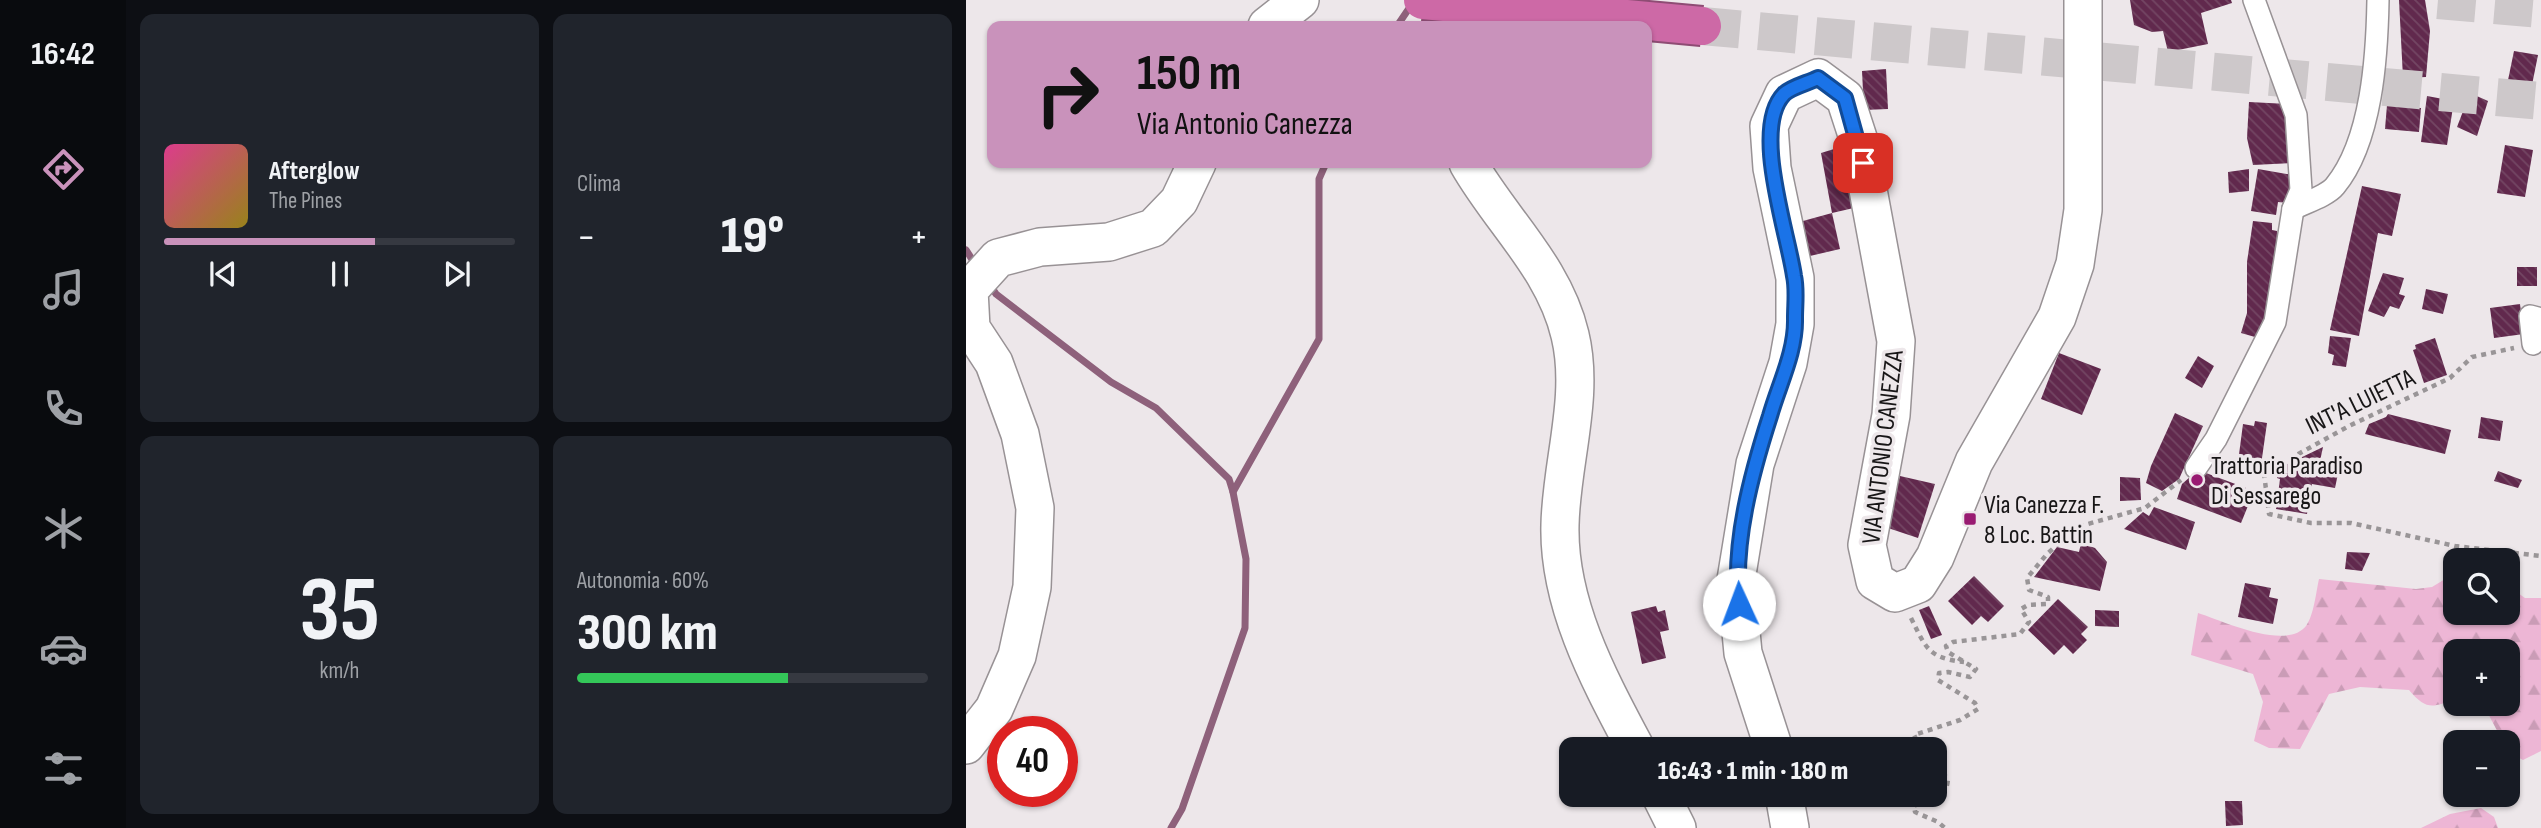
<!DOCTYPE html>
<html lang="it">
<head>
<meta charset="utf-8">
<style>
  body { margin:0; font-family:"Sofia Sans Condensed",sans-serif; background:#20242c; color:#f1f3f6; height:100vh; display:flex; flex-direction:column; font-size:26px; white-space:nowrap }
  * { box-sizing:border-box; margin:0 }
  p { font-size:23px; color:#9ea1a6 }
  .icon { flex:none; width:38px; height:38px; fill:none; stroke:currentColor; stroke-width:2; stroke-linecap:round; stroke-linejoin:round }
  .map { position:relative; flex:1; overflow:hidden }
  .sheet { display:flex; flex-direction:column; gap:14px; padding:14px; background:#0d0f14; width:840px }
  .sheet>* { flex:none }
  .hud { position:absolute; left:21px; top:21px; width:665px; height:147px; border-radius:14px; box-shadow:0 2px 5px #0004; background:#c992bb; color:#111; overflow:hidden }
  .buttons { position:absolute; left:1477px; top:548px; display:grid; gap:14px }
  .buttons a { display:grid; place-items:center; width:77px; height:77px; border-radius:14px; background:#171b24; box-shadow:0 2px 5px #0004; font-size:35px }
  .speed { position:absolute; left:21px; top:716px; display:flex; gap:14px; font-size:35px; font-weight:700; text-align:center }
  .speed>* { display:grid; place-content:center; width:91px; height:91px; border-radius:50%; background:#171b24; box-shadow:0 2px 5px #0004; line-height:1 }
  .speed .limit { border:10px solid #d22; background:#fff; color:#111 }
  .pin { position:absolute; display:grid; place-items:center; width:60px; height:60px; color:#fff; margin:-30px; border-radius:14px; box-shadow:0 4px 10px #0006 }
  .me { position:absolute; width:77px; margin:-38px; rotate:358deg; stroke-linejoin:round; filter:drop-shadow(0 0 5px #0008) }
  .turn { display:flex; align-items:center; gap:24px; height:147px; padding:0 35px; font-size:32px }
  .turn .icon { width:91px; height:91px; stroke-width:2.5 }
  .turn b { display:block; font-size:49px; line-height:60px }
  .big { font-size:52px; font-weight:800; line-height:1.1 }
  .sheet .widget { flex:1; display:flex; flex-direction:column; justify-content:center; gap:10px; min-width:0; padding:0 24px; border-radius:14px; background:#20242c }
  .sheet .dial { align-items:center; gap:0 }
  .dial b { font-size:91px; line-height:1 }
  .song { display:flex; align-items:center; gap:21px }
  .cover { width:84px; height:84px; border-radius:10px; background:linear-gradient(135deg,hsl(330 70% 55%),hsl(50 70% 35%)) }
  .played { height:7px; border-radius:4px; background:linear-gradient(90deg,#c992bb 60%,#363941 60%) }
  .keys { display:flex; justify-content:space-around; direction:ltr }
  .heat { display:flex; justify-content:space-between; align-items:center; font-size:38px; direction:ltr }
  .charge { height:10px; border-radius:5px; background:linear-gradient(90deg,#34c759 60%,#363941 0) }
  .sheet .tiles { flex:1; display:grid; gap:14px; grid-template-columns:repeat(2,1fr) }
  .trip { position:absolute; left:593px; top:737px; width:388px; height:70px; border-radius:14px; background:#171b24; box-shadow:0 2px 5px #0004; font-weight:800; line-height:70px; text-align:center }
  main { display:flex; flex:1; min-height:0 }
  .tabs { display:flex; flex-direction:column; width:126px; justify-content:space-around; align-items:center; background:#090b0e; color:#9ea1a6 }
  .tabs .icon { width:49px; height:49px }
  .tabs .on { color:#c992bb }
  .tabs b { font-size:32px; color:#f1f3f6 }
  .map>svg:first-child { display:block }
  .forest { fill:url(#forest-firs) }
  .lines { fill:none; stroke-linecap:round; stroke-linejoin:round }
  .stream { stroke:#8e617b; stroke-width:7 }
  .building { fill:url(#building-back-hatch) }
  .motorway-tunnel { stroke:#cdc8ca; stroke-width:38; stroke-dasharray:38 19; stroke-linecap:butt }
  .pedestrian-casing { stroke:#989295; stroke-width:24 }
  .tertiary-casing { stroke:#989295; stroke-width:40 }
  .path { stroke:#999597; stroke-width:4.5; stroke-dasharray:5 5; stroke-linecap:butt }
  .pedestrian { stroke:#fff; stroke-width:21 }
  .tertiary { stroke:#fff; stroke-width:37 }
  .motorway-bridge-casing { stroke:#8e4c74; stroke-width:42; stroke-linecap:butt }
  .motorway-bridge { stroke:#cd69a6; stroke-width:38 }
  .route-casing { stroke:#114b97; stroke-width:18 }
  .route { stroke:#1a73e8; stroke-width:12 }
  .poi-dot { fill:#991b72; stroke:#ede7ea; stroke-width:2.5 }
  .labels { text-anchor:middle; stroke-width:7; stroke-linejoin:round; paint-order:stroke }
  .street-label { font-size:26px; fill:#181617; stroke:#ede7ea }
  .poi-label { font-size:26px; fill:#181617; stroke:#ede7ea; text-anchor:start }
</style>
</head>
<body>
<main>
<nav class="tabs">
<b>16:42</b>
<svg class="icon on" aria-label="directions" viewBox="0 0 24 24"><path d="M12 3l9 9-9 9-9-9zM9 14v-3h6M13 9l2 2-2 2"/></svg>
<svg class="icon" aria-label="music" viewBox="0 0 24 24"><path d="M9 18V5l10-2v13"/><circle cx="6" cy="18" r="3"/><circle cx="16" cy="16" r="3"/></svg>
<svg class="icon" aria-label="phone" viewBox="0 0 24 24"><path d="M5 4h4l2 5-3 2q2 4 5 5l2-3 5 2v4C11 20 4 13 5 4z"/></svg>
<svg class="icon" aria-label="climate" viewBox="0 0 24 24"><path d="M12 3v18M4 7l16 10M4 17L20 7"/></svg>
<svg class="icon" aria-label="car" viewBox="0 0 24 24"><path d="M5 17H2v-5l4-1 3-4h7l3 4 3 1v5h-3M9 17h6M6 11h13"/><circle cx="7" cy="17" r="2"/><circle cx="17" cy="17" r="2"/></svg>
<svg class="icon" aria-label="filters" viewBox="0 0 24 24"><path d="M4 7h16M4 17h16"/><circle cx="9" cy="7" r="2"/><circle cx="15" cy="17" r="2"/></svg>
</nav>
<section class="sheet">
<div class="tiles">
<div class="widget">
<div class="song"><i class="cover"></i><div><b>Afterglow</b><p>The Pines</p></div></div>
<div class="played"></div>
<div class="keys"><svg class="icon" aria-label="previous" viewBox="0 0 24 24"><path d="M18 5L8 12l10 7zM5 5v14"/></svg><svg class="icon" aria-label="pause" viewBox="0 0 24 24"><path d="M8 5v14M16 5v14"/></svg><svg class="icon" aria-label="next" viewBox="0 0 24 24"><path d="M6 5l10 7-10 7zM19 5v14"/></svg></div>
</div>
<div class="widget"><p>Clima</p>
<div class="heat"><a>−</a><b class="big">19°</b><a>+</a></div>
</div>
<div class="widget dial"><b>35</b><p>km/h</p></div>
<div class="widget"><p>Autonomia · 60%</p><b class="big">300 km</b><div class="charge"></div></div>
</div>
</section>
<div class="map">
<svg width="1575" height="828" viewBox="0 0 1575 828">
  <defs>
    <pattern id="forest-firs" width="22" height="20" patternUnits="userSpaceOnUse" patternTransform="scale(1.75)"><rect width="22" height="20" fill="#edb6d5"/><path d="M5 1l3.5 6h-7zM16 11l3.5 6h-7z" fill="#ca9cb6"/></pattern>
    <pattern id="building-back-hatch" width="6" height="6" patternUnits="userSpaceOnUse" patternTransform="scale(1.75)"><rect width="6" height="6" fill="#61294d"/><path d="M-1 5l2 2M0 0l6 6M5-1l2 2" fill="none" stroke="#734663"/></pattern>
  </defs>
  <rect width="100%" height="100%" fill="#ede7ea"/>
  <g class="forest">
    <path d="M 1489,573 L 1489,612 L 1542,612 L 1542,586 L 1559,598 L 1575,598 L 1575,751 L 1557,760 L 1542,752 L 1542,742 L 1537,742 L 1517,704 L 1542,704 L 1542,651 L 1489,651 L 1489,699 C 1466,708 1460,710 1443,690 L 1394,687 L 1363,694 L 1334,749 L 1303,748 L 1288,741 L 1297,702 L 1287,674 L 1225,655 L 1232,613 C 1257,621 1320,651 1340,626 C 1348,615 1350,592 1353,579 L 1450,589 L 1466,587 Z"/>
    <polygon points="1515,808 1528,817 1532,828 1455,828 1484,814"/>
  </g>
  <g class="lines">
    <g class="stream">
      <polyline points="431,26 446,4"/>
      <polyline points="0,250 11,267"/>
      <polyline points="24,285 30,294 145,382 190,408 263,479 267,492"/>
      <polyline points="205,828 216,809 279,628 280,559 267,492 353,339 353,179 360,163"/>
    </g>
  </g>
  <g class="building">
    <polygon points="1164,0 1265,0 1266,3 1235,13 1242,44 1202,52 1197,31 1186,32 1168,25"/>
    <polygon points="1433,0 1459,0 1464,31 1460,77 1437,78"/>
    <polygon points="1548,51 1572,55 1565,90 1541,85"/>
    <polygon points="920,69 922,109 898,110 896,71"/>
    <polygon points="1504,93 1522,101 1511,136 1491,127"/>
    <polygon points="1461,96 1488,101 1481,145 1455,142"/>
    <polygon points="1283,102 1323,104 1325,163 1287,165 1281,138"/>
    <polygon points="1421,105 1455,108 1453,132 1419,129"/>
    <polygon points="1539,145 1567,150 1559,197 1531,193"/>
    <polygon points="878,146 892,207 866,213 855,153"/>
    <polygon points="1283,169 1283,191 1263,193 1262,172"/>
    <polygon points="1292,169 1327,175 1323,203 1312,202 1310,215 1285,211"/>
    <polygon points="1396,186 1435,194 1426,236 1412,233 1393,336 1364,330"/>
    <polygon points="866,213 874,249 831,259 826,224"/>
    <polygon points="1287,221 1306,223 1306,230 1311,231 1310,267 1296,339 1275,333 1281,313 1281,262"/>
    <rect x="1551" y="267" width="20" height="19"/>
    <polygon points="1417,273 1438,278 1433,294 1439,296 1433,309 1424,306 1418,317 1402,311"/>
    <polygon points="1460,289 1482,294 1477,314 1456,309"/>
    <polygon points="1554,304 1558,334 1528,338 1524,308"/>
    <polygon points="1364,336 1385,338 1380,367 1366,365 1368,355 1362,353"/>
    <polygon points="1469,338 1481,375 1458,383 1447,350 1450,349 1449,345"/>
    <polygon points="1093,353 1135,369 1116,415 1075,399"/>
    <polygon points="1232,356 1248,366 1236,388 1219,378"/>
    <polygon points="1209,413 1237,426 1213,479 1196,491 1180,483 1185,466"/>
    <polygon points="1422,414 1485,430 1479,454 1399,434 1403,424 1420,417"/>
    <polygon points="1515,417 1537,421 1534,441 1512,438"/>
    <polygon points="1289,421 1301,423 1295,465 1272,462 1277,424 1288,426"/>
    <polygon points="1357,447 1354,461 1374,464 1369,488 1346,484 1341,514 1310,509 1314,479 1311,478 1313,468"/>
    <polygon points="1232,470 1288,491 1275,523 1211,499 1216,484"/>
    <polygon points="1532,471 1556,480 1552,488 1528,481"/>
    <polygon points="934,476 969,484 952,538 922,528 920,524"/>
    <polygon points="1154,477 1174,478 1175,500 1154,501"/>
    <polygon points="1188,507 1229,522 1220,550 1158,529 1177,512 1183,516"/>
    <polygon points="1115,543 1129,548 1141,562 1134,591 1068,577 1091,547 1113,552"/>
    <polygon points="1381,552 1404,553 1396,571 1379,569"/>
    <polygon points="1008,576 1038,606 1022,622 1015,616 1006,625 982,601"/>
    <polygon points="1279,583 1305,588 1303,597 1312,599 1307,624 1272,617"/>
    <polygon points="1092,599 1122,627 1115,634 1121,640 1107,654 1098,645 1088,655 1062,630"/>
    <polygon points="690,606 692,612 699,610 703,630 694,632 700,658 676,664 665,612"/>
    <polygon points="963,606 976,635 965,639 953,610"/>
    <polygon points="1129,610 1153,611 1153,627 1129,626"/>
    <polygon points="1259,801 1276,801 1277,825 1260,826"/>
  </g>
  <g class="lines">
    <g class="motorway-tunnel">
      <polyline points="1472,0 1575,9"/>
      <polyline points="736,26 1575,101"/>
    </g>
    <defs>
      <g id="pedestrian">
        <path d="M 1327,209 C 1338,203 1361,196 1369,186 C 1406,141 1411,56 1412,0"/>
        <polyline points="1567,344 1564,316 1575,319"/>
        <polyline points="1230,468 1250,439 1309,322 1327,209 1335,190 1330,115 1288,0"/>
      </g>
      <g id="tertiary">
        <polyline points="301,26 334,0"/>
        <path d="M 502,163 C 535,221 588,267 604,335 C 619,397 595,463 594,525 C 592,605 634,681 670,749"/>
        <polyline points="0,745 28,709 51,656 66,587 69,508 54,434 28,363 5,328 3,290 32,258 74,247 143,242 187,228 213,201 231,163"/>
        <polyline points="808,749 777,653 770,580 789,464 822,363 829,324 829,278 806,168 803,126 818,94 852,78 879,98 893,141 930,341 925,415 901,545 909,581 929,593 952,584 969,557 1008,462 1091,317 1109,264 1117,210 1117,0"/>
        <polyline points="694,794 711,828"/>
        <polyline points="818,794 824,828"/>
      </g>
    </defs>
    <use href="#pedestrian" class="pedestrian-casing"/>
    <use href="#tertiary" class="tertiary-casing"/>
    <g class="path">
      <polyline points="1258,463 1298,473 1383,426 1484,378 1506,357 1548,348"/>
      <polyline points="1298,473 1303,514 1345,523 1385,523 1489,546 1575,556"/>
      <path d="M 945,618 C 960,648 962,658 998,662"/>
      <polyline points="955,749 948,735 994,720 1012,709 1009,703 972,680 973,673 982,672 1004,677 1010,669 982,652 980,646 987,642 1054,634 1063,622 1055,609 1062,605 1082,604 1082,597 1063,590 1061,578 1081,554 1111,527 1179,508 1215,480"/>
      <path d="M 970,765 L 982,779 C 980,802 965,796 948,806 L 949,812 L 972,822 L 979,828"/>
    </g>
    <use href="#pedestrian" class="pedestrian"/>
    <use href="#tertiary" class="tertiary"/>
    <defs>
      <polyline id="motorway-bridge" points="457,0 736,26"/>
    </defs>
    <use href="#motorway-bridge" class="motorway-bridge-casing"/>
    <use href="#motorway-bridge" class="motorway-bridge"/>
  </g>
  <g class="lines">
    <defs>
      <path id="route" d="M 773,604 C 767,542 785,475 804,416 C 813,384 830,352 829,318 C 829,304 831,289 828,276 C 822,233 785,128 818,94 C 825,87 842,83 852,78 L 879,98 L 897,163"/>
    </defs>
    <use href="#route" class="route-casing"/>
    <use href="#route" class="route"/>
  </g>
  <g class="poi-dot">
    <circle cx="1231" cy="480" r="7"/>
    <rect x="997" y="512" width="14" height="14" rx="3.5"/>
  </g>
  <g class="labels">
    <g class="street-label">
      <text transform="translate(1394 401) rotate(-26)" y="9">INT'A LUIETTA</text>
      <text transform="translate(916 447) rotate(-83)" y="9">VIA ANTONIO CANEZZA</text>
    </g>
    <g class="poi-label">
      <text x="1245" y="474">Trattoria Paradiso<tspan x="1245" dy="30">Di Sessarego</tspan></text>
      <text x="1018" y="513">Via Canezza F.<tspan x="1018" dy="30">8 Loc. Battin</tspan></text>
    </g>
  </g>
</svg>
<div class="buttons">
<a><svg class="icon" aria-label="search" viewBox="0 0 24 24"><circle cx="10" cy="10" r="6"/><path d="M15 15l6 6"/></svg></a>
<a>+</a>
<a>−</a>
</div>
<div class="speed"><div class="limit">40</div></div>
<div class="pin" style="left:897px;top:163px;background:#d93025"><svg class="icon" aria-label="arrive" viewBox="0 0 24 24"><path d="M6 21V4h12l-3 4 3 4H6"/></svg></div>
<svg class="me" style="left:773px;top:604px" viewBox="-20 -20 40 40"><circle r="19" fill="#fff"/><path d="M0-13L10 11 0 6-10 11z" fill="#1a73e8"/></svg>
<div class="trip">16:43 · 1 min · 180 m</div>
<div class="hud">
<div class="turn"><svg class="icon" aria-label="right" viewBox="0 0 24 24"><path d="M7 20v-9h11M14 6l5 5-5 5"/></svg><div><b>150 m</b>Via Antonio Canezza</div></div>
</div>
</div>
</main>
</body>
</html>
